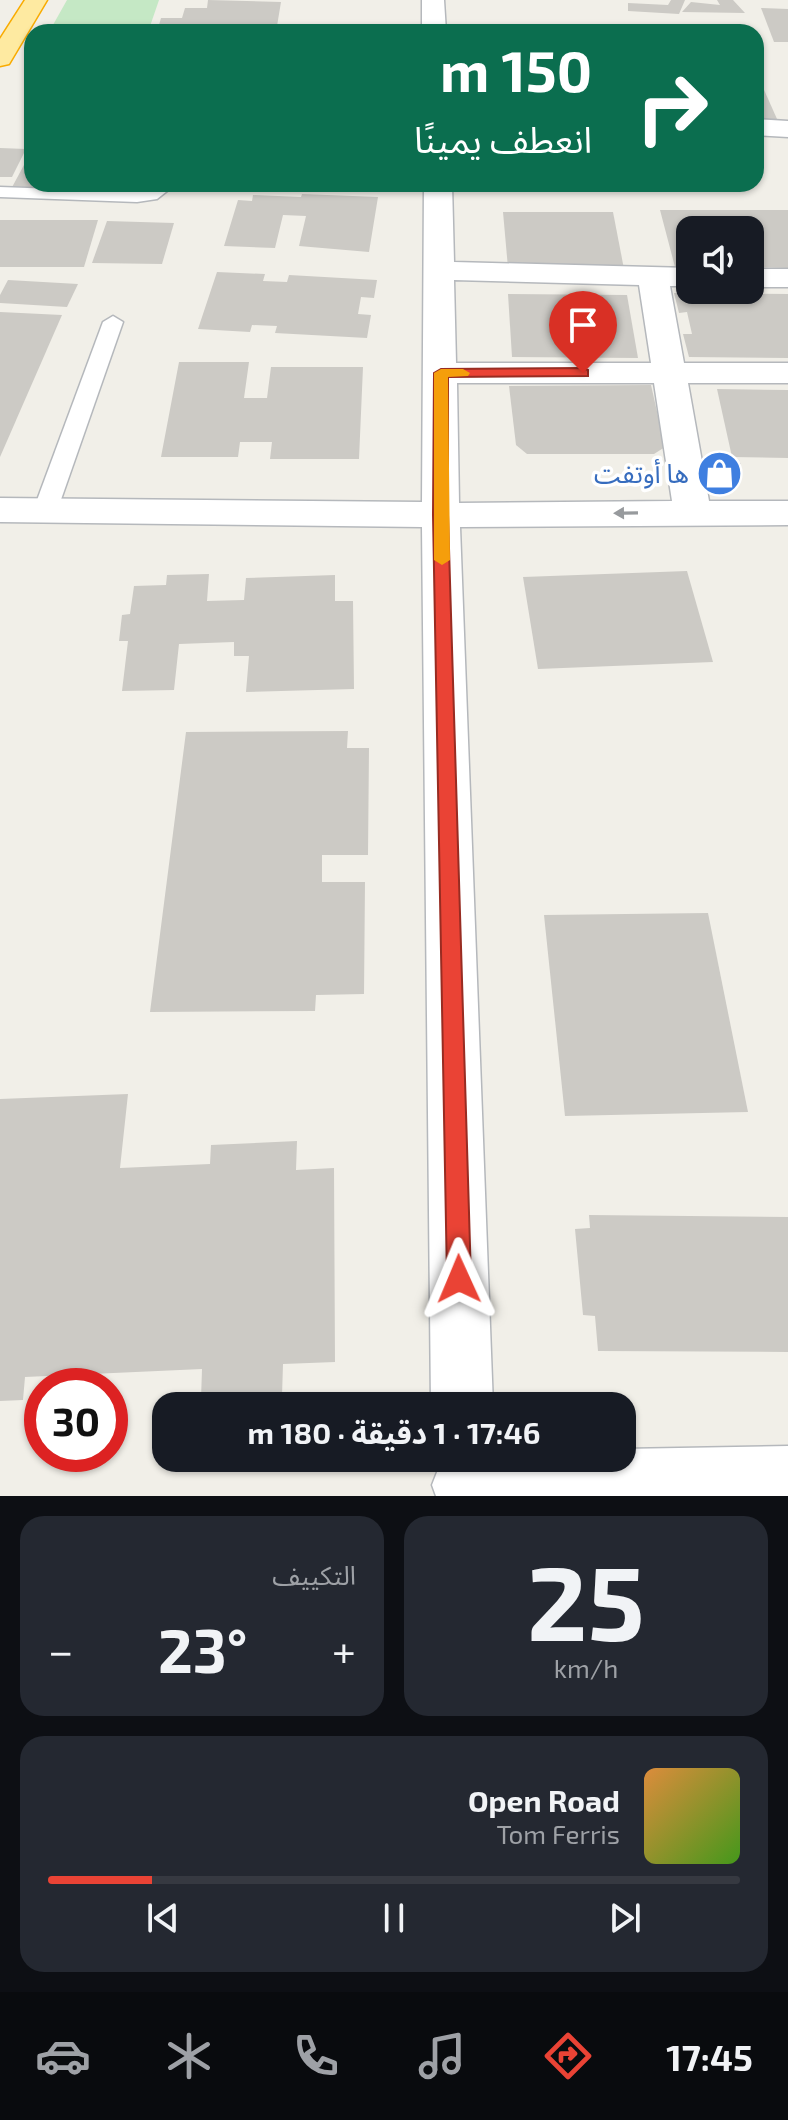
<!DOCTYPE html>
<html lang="ar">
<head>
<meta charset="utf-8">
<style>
  body { margin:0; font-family:"Exo 2","Noto Sans Arabic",sans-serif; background:#242831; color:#f1f3f6; direction:rtl; height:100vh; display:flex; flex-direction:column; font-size:30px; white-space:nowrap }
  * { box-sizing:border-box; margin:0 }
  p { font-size:26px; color:#9ea1a6 }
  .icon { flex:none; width:44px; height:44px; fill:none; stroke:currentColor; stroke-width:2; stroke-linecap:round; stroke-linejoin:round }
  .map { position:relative; height:1496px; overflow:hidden; direction:ltr }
  .panel { display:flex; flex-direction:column; gap:20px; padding:20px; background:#0d0f14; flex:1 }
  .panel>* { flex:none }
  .top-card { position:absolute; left:24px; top:24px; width:740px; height:168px; border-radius:24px; box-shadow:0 2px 6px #0004; direction:rtl; background:#0b6e4f; color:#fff; overflow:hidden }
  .tools { position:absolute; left:676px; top:216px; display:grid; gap:16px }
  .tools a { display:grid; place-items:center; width:88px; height:88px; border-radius:16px; background:#171b24; box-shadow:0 2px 6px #0004; font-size:40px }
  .speed { position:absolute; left:24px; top:1368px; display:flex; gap:16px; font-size:40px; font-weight:700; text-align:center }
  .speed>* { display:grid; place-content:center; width:104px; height:104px; border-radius:50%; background:#171b24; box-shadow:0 2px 6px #0004; line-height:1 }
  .speed .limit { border:12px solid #d22; background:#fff; color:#111 }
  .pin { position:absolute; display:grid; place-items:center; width:68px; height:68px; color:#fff; margin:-82px -34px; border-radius:50% 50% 50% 0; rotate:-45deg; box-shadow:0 0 8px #0007 }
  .pin .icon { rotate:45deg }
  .me { position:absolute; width:88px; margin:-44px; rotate:359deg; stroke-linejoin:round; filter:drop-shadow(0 0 6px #0008) }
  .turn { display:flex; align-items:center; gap:28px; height:168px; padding:0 40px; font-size:36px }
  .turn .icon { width:104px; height:104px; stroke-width:2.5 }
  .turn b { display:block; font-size:56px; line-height:68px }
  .big { font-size:60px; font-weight:700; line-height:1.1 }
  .panel .tile { flex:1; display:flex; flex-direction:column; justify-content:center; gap:12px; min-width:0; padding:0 28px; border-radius:24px; background:#242831 }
  .panel .dial { align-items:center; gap:0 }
  .dial b { font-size:104px; line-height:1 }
  .song { display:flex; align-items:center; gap:24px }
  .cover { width:96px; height:96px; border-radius:12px; background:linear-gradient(135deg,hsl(30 70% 55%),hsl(100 70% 35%)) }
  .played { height:8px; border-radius:4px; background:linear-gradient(90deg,#ea4335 15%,#363941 15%) }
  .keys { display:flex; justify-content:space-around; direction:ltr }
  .heat { display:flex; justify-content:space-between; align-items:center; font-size:44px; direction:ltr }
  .panel .tiles { flex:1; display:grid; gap:20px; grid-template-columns:1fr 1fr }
  .tile:last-child { grid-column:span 2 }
  .trip { position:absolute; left:152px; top:1392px; width:484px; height:80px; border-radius:24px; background:#171b24; box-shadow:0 2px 6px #0004; font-weight:700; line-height:80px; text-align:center; direction:rtl }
  .tabs { display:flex; height:128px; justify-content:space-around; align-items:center; background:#090b0e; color:#9ea1a6 }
  .tabs .icon { width:56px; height:56px }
  .tabs .current { color:#ea4335 }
  .tabs b { font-size:36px; color:#f1f3f6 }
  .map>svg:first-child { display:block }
  .green { fill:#c5e8c5 }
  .building { fill:#cccac5 }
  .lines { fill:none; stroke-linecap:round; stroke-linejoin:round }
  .service-casing { stroke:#b5b8bc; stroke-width:3 }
  .minor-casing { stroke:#b5b8bc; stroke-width:3 }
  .trunk-casing { stroke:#f9ab00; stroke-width:3 }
  .service { fill:#fff; fill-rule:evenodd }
  .minor { fill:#fff; fill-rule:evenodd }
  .trunk { fill:#feeaa1; fill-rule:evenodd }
  .oneway { fill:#979a9d }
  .route { fill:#ea4335; stroke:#982c22; stroke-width:2 }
  .slow { fill:#f59e0b }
  .labels { text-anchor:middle; stroke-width:7; stroke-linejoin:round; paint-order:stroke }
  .shop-label { font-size:26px; fill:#366cbe; stroke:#fff; text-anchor:end }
</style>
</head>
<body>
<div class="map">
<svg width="788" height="1496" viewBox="0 0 788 1496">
  <rect width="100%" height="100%" fill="#f1efe8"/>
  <polygon class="green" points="67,0 159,0 148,32 49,32"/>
  <g class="building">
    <polygon points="208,0 281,2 276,32 157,32 161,18 182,18 185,8 207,8"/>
    <polygon points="671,0 685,0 679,14 628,11 628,3 668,5"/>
    <polygon points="717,0 733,0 745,13 682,12 691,2 720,5"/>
    <polygon points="761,8 788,9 788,42 774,42"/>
    <polygon points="494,25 550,25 551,32 495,32"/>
    <polygon points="715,25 742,25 746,32 679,32 677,26 717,28"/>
    <polygon points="593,27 651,27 652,32 593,32"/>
    <polygon points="756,83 761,83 777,119 756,119"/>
    <polygon points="0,148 26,149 12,177 0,177"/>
    <polygon points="32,150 32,184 114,184 109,195 10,191"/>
    <polygon points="516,184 705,184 707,189 516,189"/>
    <polygon points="302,194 378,197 369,252 299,246 306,216 283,215 275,248 224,246 238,200 252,201 253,195 301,197"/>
    <polygon points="660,210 788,210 788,268 750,267 750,230 690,230 690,267 675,267"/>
    <polygon points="503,212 613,212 624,269 508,268"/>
    <polygon points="0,220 98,220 84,267 0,267"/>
    <polygon points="107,221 174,223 162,264 92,263"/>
    <polygon points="217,272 265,274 263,281 287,282 289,275 377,280 374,298 361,297 358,314 371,315 367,338 275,333 277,326 252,325 250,332 198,329"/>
    <polygon points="8,280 78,284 67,307 0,303 0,295"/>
    <polygon points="674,293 788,294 788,358 689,357 683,334 692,334 687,312 679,313"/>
    <polygon points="508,294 627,295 638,358 512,357"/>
    <polygon points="0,312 62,315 0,457"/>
    <polygon points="179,362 249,362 244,398 267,398 271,367 363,367 359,459 270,459 272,442 240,442 238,457 161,457"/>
    <polygon points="651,385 665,447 654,454 527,454 516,445 509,386"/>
    <polygon points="717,389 788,390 788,458 732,457"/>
    <polygon points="698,458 741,463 739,485 700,484"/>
    <polygon points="687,571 713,662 538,669 523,577"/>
    <polygon points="209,574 207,601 244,600 246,578 335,575 335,601 353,601 354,689 246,692 249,656 234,656 234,642 179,644 174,690 122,691 128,641 119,641 122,615 130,614 134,586 166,585 167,575"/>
    <polygon points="348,731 347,748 369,748 368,855 322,855 322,882 365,882 364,994 316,995 315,1011 150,1012 186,732"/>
    <polygon points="708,913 748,1112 565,1116 544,915"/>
    <polygon points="128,1094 120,1168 210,1164 211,1145 297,1141 296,1170 334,1168 335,1362 283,1364 282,1396 201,1399 202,1369 25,1377 23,1400 0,1401 0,1099"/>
    <polygon points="589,1215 788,1217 788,1352 598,1351 595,1316 583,1315 575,1229 590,1228"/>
  </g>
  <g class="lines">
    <defs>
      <g id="service">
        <polygon points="155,184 176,184 157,199 137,202 0,197 0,187 137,192"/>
        <polygon points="113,316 123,322 57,511 53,517 37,517 33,511 103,322"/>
      </g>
      <g id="minor">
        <polygon points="422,0 444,0 446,32 422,32"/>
        <polygon points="756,119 788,121 788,137 756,135"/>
        <path d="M 424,184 L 452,184 L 454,262 L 690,268 L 690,286 L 670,286 L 684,363 L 788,363 L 788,383 L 688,383 L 709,501 L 788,501 L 788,525 L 460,527 L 493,1406 L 431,1406 L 422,527 L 0,522 L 0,498 L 422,502 ZM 454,280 L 639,285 L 651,363 L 456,363 ZM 457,383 L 654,383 L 672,501 L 459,503 Z"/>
        <rect x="750" y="269" width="38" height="18"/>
        <polygon points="788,1446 788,1496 436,1496 432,1485 441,1462 451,1458 622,1458 622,1449"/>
      </g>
      <polygon id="trunk" points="25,0 47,0 9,64 0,66 0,39"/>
    </defs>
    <use href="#service" class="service-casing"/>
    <use href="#minor" class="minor-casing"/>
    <use href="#trunk" class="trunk-casing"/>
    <use href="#service" class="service"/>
    <use href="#minor" class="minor"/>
    <use href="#trunk" class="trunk"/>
  </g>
  <defs><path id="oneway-solid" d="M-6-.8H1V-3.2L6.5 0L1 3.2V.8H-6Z" transform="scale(2)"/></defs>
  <use class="oneway" href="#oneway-solid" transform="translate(626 513) rotate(179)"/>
  <polygon class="route" points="583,368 588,370 588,376 448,377 448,515 471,1279 467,1287 459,1291 450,1287 447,1279 433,515 434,373 441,369"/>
  <polygon class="slow" points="463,369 470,373 468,376 448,377 450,560 442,565 434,560 434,373 441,369"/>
  <defs>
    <symbol id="shop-disc" viewBox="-11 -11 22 22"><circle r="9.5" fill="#3f7fe0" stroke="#fff"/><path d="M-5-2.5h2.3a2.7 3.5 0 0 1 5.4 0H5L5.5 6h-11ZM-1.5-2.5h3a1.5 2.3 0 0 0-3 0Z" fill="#fff"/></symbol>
  </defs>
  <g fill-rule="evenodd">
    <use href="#shop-disc" x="694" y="448" width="51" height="51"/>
  </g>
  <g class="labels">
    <g class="shop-label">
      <text x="689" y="483">ها أوتفت</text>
    </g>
  </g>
</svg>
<div class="tools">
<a><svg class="icon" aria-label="sound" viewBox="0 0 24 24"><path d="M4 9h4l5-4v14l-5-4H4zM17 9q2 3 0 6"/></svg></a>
</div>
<div class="speed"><div class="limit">30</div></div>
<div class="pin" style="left:583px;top:373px;background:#d93025"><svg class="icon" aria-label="arrive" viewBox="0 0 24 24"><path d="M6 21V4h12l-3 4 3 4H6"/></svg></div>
<svg class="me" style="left:459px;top:1279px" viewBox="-20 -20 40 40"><path d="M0-17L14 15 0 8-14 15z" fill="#ea4335" stroke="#fff" stroke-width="4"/></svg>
<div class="trip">17:46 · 1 دقيقة · 180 m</div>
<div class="top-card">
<div class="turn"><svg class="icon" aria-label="right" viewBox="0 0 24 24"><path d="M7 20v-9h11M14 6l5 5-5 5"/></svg><div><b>150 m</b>انعطف يمينًا</div></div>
</div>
</div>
<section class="panel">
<div class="tiles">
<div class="tile dial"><b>25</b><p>km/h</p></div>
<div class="tile"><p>التكييف</p>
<div class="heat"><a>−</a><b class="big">23°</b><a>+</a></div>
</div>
<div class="tile">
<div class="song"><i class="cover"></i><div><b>Open Road</b><p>Tom Ferris</p></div></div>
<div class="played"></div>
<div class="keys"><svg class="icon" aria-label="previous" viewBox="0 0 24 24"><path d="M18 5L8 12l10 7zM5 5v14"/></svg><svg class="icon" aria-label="pause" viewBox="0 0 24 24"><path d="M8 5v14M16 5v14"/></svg><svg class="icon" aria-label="next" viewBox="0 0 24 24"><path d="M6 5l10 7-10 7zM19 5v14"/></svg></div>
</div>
</div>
</section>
<nav class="tabs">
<b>17:45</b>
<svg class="icon current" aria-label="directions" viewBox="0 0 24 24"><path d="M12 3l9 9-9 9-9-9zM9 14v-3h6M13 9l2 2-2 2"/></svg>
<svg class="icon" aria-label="music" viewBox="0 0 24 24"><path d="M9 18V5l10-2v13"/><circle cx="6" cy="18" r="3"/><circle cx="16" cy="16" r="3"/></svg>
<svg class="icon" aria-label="phone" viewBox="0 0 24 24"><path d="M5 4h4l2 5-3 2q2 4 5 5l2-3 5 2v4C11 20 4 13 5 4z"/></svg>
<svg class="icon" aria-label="climate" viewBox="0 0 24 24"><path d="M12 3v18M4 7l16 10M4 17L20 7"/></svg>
<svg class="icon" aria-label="car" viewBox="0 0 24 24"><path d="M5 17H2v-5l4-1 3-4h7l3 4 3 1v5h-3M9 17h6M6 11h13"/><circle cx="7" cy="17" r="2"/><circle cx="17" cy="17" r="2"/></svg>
</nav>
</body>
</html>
